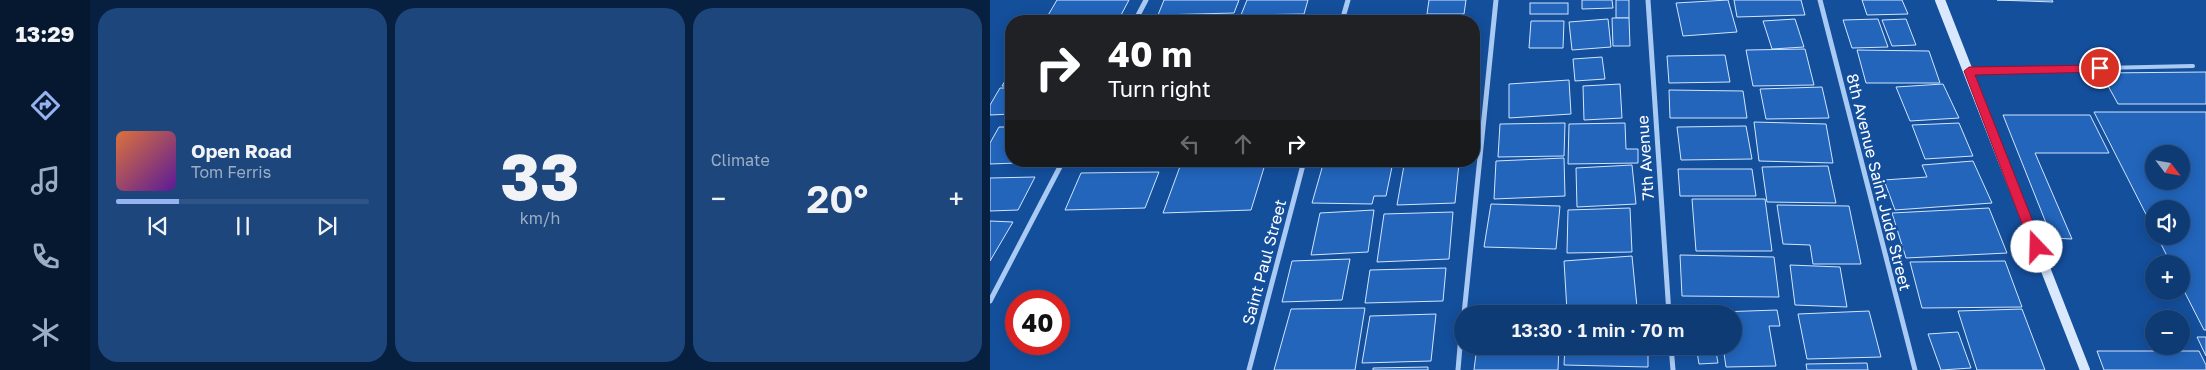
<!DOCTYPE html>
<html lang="en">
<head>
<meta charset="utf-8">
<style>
  body { margin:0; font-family:"Golos Text",sans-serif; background:#1d467d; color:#f1f3f6; height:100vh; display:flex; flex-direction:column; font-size:19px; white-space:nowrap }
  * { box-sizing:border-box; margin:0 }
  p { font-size:16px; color:#9badc5 }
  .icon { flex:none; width:28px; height:28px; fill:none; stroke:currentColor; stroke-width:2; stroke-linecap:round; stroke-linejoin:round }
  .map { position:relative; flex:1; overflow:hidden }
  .panel { display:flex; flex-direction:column; gap:8px; padding:8px; background:#082040; width:900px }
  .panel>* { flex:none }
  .hud { position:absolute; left:15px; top:15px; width:475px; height:152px; border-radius:20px; box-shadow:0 2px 12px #0003,0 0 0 1px #2f5587; background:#202124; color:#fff; overflow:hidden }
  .needle { width:32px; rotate:121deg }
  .buttons { position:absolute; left:1155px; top:145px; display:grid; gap:10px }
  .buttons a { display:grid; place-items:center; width:45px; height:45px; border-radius:50%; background:#0f3b75; box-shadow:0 2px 12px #0003,0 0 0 1px #2f5587; font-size:25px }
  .speed { position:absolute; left:15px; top:290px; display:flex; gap:10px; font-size:25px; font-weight:700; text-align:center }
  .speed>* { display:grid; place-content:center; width:65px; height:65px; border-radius:50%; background:#0f3b75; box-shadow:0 2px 12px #0003,0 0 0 1px #2f5587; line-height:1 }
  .speed .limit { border:8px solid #d22; background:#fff; color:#111 }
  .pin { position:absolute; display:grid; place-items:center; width:42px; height:42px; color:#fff; margin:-21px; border:2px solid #fff; border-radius:50%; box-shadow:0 1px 5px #0007 }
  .me { position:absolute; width:55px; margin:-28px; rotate:339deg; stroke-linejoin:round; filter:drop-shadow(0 0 4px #0008) }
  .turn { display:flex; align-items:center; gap:18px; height:105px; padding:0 20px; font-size:22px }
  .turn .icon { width:65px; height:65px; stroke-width:2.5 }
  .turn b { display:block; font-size:35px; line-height:42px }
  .lanes { display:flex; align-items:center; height:48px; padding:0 20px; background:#0003; justify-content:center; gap:25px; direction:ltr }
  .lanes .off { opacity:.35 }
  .big { font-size:38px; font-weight:600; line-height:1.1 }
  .panel .tile { flex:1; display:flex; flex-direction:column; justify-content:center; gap:8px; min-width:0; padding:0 18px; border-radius:20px; background:#1d467d }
  .panel .dial { align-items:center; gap:0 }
  .dial b { font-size:65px; line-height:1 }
  .song { display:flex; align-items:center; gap:15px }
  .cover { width:60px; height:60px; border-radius:8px; background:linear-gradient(135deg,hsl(20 70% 55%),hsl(270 70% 35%)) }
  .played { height:5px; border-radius:2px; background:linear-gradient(90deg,#95b2f1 25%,#2f5587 25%) }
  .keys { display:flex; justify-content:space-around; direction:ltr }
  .heat { display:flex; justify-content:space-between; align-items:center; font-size:28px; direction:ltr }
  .panel .tiles { flex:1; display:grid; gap:8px; grid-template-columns:repeat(3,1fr) }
  .trip { position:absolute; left:464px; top:305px; width:288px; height:50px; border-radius:25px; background:#0f3b75; box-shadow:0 2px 12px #0003,0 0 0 1px #2f5587; font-weight:600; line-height:50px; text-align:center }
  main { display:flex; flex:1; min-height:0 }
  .dock { display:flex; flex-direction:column; width:90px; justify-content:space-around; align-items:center; background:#06182f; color:#9badc5 }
  .dock .icon { width:35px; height:35px }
  .dock .current { color:#95b2f1 }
  .dock b { font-size:22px; color:#f1f3f6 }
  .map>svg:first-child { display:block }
  .building { fill:#2265bb; stroke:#d2e5fd; fill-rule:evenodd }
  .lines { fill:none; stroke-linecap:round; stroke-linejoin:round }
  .lane { stroke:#a9caf3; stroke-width:4 }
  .street { stroke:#a9caf3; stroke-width:5 }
  .secondary { stroke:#d9e8fd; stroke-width:10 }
  .route { fill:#e11d48; stroke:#92132f }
  .labels { text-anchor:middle; stroke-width:5; stroke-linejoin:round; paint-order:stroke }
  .street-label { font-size:16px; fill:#fff; stroke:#144f9c }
</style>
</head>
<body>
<main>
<nav class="dock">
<b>13:29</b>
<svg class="icon current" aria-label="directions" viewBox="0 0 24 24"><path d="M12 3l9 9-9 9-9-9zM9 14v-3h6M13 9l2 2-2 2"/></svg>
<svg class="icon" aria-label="music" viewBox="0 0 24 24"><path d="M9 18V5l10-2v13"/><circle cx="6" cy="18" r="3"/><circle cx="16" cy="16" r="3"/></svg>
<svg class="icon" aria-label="phone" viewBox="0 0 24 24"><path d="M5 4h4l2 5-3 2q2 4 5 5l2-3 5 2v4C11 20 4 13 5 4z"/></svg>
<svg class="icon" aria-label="climate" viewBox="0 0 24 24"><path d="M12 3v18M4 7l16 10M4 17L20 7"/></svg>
</nav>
<section class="panel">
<div class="tiles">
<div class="tile">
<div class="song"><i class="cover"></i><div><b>Open Road</b><p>Tom Ferris</p></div></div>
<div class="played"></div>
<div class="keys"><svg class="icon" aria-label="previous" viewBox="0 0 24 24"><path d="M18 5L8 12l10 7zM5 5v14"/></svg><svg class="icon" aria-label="pause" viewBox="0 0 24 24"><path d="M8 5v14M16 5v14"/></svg><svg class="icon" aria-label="next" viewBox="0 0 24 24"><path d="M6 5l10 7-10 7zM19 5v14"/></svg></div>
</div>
<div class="tile dial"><b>33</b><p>km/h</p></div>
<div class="tile"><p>Climate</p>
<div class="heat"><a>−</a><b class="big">20°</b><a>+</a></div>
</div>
</div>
</section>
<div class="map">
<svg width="1216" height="370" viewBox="0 0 1216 370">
  <rect width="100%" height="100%" fill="#144f9c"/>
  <g class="building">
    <polygon points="67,0 139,0 131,15 57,17"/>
    <polygon points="174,0 249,0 244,13 168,15"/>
    <polygon points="257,0 318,0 314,14 251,15"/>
    <polygon points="439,0 476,0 474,14 437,14"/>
    <polygon points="592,0 622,0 623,8 592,9"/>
    <rect x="626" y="0" width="13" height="18"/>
    <polygon points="738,0 747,32 693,36 686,3"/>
    <polygon points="744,0 811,0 815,15 747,17"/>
    <polygon points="872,0 912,0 918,14 877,15"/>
    <polygon points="1007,0 1062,0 1063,2"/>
    <rect x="540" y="3" width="38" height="11"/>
    <polygon points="438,18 469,19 468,21 437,21"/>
    <polygon points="622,18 639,18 640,46 623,46"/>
    <polygon points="134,19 133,21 76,21 76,20"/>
    <polygon points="243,19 242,21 168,21 168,20"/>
    <polygon points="618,19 621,47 582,50 579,22"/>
    <polygon points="805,19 814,47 782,49 773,21"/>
    <polygon points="888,19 898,47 862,48 853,20"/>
    <polygon points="916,19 926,45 902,46 892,20"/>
    <polygon points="334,20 333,21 253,21"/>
    <polygon points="541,21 574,21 573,48 539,48"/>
    <polygon points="815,49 824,85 763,86 756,50"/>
    <polygon points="867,50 939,51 950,83 876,83"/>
    <polygon points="735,55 740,82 679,83 677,56"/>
    <polygon points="612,57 615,79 585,81 583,59"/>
    <polygon points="21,71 21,86 12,86"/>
    <polygon points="1216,72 1216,104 1128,104 1111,73"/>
    <polygon points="579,80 581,114 519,118 519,84"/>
    <polygon points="630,84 632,118 594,120 593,86"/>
    <polygon points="953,84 969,118 920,121 906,87"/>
    <polygon points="832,87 839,118 776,119 770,89"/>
    <polygon points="10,88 21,88 21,114 0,115 0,105"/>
    <polygon points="679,90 753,91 757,118 680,118"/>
    <path d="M 1104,112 L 1216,112 L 1216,330 L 1214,330 L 1191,285 L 1191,264 L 1181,264 L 1167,236 L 1191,236 L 1191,209 L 1164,209 L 1164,230 ZM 1164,154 L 1191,154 L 1191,181 L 1164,181 Z"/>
    <polygon points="1013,115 1100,115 1119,153 1045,153 1082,239 1062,238"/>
    <polygon points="764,122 836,124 843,163 769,161"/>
    <polygon points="575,123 574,156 508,157 510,124"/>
    <polygon points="635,123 636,149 648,149 648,163 578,164 579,124"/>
    <polygon points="969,123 983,156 935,159 922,125"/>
    <polygon points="756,126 762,159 691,160 687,127"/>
    <polygon points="9,127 21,127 21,161 54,162 0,164 0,143"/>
    <polygon points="574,158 575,196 504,199 506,161"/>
    <polygon points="104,161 182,161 181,164 102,165"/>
    <polygon points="192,161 276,161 261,210 173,213"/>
    <polygon points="334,161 403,162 396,196 384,196 382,204 322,203"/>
    <polygon points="983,161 1002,203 905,210 894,180 937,177 932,165"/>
    <polygon points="469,163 465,203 407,205 414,165"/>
    <polygon points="642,165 646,204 587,207 586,168"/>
    <polygon points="838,166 846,203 777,202 772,167"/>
    <polygon points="688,169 762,169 766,196 690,196"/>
    <polygon points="169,172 155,208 75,210 91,173"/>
    <polygon points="45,177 28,210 0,211 0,178"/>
    <polygon points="702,199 775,199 782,251 706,251"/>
    <polygon points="501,204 570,206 566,249 494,247"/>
    <polygon points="787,205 859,206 871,264 823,264 820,245 793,244"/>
    <polygon points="640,208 642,252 577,253 578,210"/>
    <polygon points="999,208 1017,253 916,258 902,213"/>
    <polygon points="384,210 378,252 321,255 330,213"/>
    <polygon points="463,212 459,259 387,262 394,214"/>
    <polygon points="0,221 23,222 0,261"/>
    <polygon points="690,255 784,257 789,297 692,296"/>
    <polygon points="642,256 647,307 577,311 574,261"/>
    <polygon points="360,259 352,300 292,302 302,261"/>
    <polygon points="1015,261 1032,307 932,308 920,262"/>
    <polygon points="800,265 850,267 857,307 805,305"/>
    <polygon points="456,268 453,301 375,303 380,270"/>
    <polygon points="375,308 365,370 284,370 301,309"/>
    <polygon points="491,308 570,308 570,314 490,314"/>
    <polygon points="1032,309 1055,370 987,370 968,311"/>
    <polygon points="787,310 790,326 779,326 786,366 736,367 733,346 742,346 742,314 729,314 729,312"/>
    <polygon points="879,311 891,357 817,359 808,314"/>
    <polygon points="446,314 441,361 372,363 380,316"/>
    <polygon points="968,332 981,368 951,370 938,334"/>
    <polygon points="1207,337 1216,337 1216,356"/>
    <polygon points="487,346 569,346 568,370 484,370"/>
    <polygon points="575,346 658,346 658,367 574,365"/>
    <polygon points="706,346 725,346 728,363 709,364"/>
    <polygon points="1107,351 1209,351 1216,365 1216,370 1114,370"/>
    <polygon points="877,363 878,370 817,370 816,364"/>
    <polygon points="438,367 438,370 383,370 383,368"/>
  </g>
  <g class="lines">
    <polyline class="lane" points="979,71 1203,66"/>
    <g class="street">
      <polyline points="658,0 679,314"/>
      <polyline points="830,0 925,370"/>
      <polyline points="145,21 156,0"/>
      <polyline points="352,21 358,0"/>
      <polyline points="0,301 73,161"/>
      <polyline points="474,314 506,0"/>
      <polyline points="681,346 683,370"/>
      <polyline points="259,370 314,161"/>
      <polyline points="468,370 472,323"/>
    </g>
    <polyline class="secondary" points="950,0 1095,370"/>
  </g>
  <polygon class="route" points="1110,65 1115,68 1110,72 985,75 1053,247 1051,251 1047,252 1043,251 1041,247 974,71 979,67"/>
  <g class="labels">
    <g class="street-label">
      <text transform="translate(655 158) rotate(-94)" y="6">7th Avenue</text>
      <text transform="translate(889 182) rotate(76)" y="6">8th Avenue Saint Jude Street</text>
      <text transform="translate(274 262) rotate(-75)" y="6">Saint Paul Street</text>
    </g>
  </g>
</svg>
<div class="buttons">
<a><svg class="needle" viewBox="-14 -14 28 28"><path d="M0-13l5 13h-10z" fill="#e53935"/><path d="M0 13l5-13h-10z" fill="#9badc5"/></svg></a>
<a><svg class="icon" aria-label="sound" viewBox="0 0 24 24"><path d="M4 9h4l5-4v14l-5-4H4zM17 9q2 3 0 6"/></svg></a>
<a>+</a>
<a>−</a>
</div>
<div class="speed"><div class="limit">40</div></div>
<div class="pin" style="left:1110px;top:68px;background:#d93025"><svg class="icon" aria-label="arrive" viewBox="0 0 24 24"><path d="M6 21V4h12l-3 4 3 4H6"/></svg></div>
<svg class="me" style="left:1047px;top:247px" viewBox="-20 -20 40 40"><circle r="19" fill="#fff"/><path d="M0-13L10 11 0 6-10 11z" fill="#e11d48"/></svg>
<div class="trip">13:30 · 1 min · 70 m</div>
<div class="hud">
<div class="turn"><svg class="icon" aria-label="right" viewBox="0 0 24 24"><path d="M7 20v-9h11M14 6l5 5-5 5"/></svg><div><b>40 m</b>Turn right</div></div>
<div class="lanes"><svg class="icon off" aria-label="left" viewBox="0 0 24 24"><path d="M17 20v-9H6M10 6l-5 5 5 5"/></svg><svg class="icon off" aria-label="ahead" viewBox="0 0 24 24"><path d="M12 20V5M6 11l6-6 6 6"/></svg><svg class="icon" aria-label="right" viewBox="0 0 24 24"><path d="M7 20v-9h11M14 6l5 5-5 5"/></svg></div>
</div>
</div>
</main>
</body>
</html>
